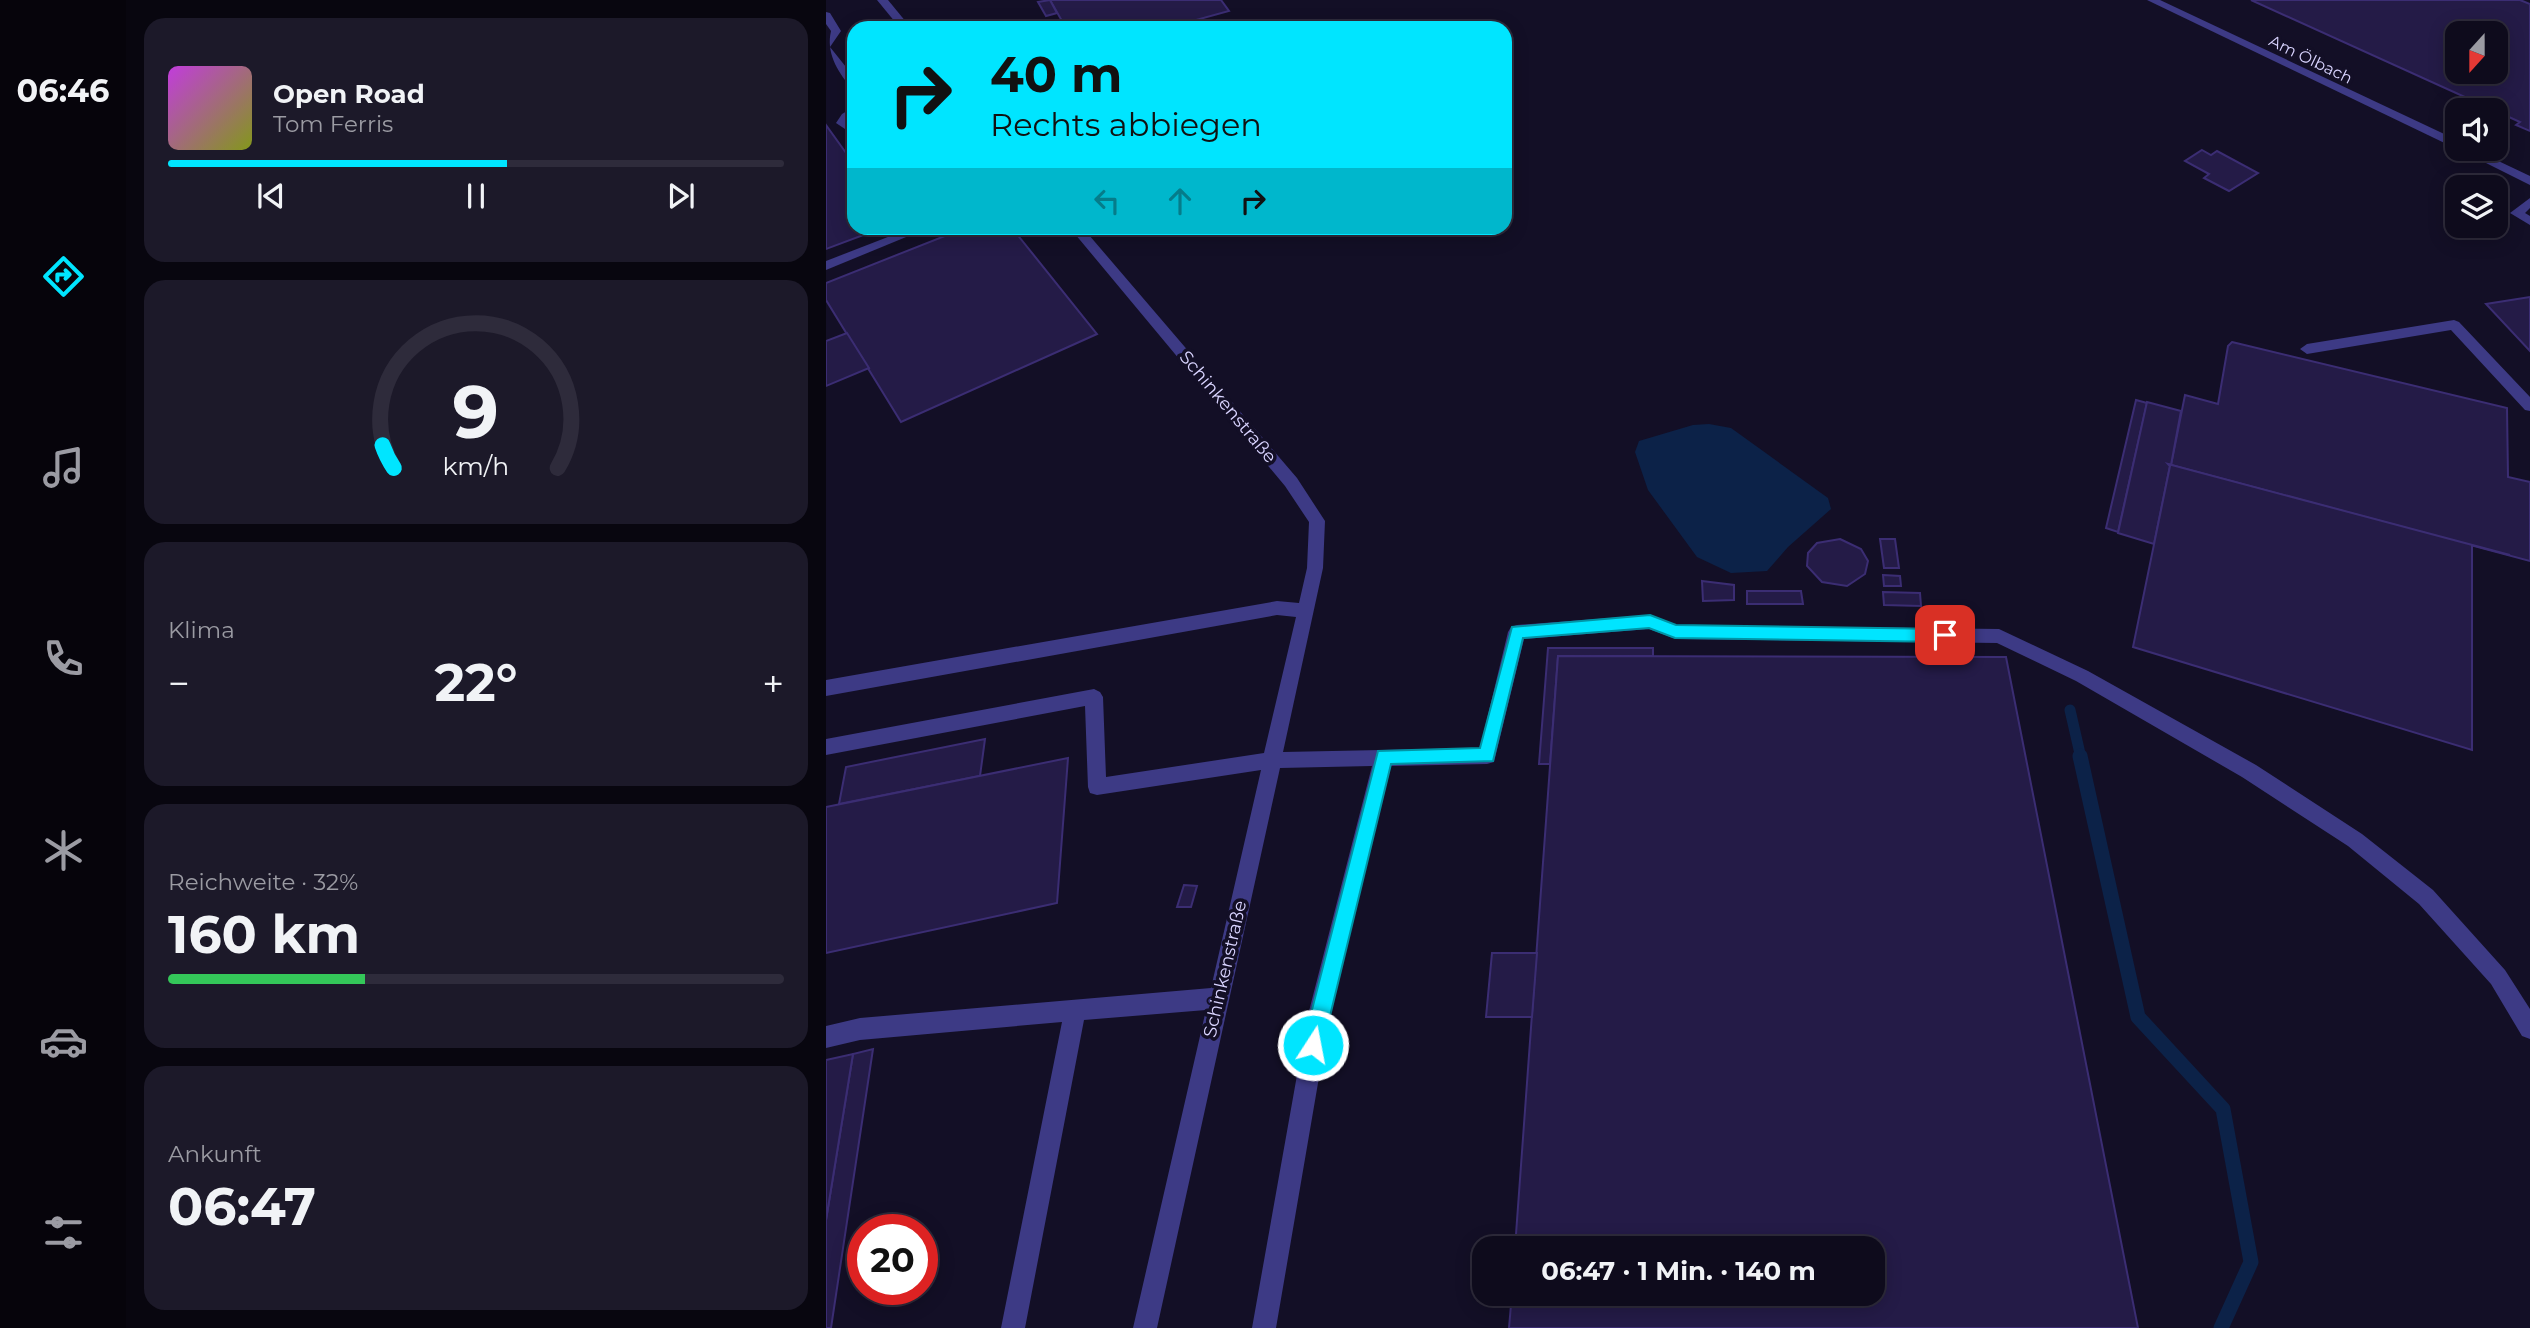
<!DOCTYPE html>
<html lang="de">
<head>
<meta charset="utf-8">
<style>
  body { margin:0; font-family:Montserrat,sans-serif; background:#1c1929; color:#f1f3f6; height:100vh; display:flex; flex-direction:column; font-size:26px; white-space:nowrap }
  * { box-sizing:border-box; margin:0 }
  p { font-size:23px; color:#9b9ba3 }
  .icon { flex:none; width:38px; height:38px; fill:none; stroke:currentColor; stroke-width:2; stroke-linecap:round; stroke-linejoin:round }
  .map { position:relative; flex:1; overflow:hidden }
  .side { display:flex; flex-direction:column; gap:18px; padding:18px; background:#08060f; width:700px }
  .side>* { flex:none }
  .banner { position:absolute; left:21px; top:21px; width:665px; height:214px; border-radius:21px; box-shadow:0 4px 18px #0003,0 0 0 2px #2e2b3b; background:#00e5ff; color:#111; overflow:hidden }
  .needle { width:46px; rotate:201deg }
  .fabs { position:absolute; left:1619px; top:21px; display:grid; gap:14px }
  .fabs a { display:grid; place-items:center; width:63px; height:63px; border-radius:14px; background:#0e0b1c; box-shadow:0 4px 18px #0003,0 0 0 2px #2e2b3b; font-size:35px }
  .speed { position:absolute; left:21px; top:1214px; display:flex; gap:14px; font-size:35px; font-weight:700; text-align:center }
  .speed>* { display:grid; place-content:center; width:91px; height:91px; border-radius:50%; background:#0e0b1c; box-shadow:0 4px 18px #0003,0 0 0 2px #2e2b3b; line-height:1 }
  .speed .limit { border:10px solid #d22; background:#fff; color:#111 }
  .pin { position:absolute; display:grid; place-items:center; width:60px; height:60px; color:#fff; margin:-30px; border-radius:14px; box-shadow:0 4px 10px #0006 }
  .me { position:absolute; width:77px; margin:-38px; rotate:11deg; stroke-linejoin:round; filter:drop-shadow(0 0 5px #0008) }
  .turn { display:flex; align-items:center; gap:24px; height:147px; padding:0 28px; font-size:32px }
  .turn .icon { width:91px; height:91px; stroke-width:2.5 }
  .turn b { display:block; font-size:49px; line-height:60px }
  .lanes { display:flex; align-items:center; height:66px; padding:0 28px; background:#0003; justify-content:center; gap:35px; direction:ltr }
  .lanes .off { opacity:.35 }
  .big { font-size:52px; font-weight:700; line-height:1.1 }
  .side .tile { flex:1; display:flex; flex-direction:column; justify-content:center; gap:10px; min-width:0; padding:0 24px; border-radius:21px; background:#1c1929 }
  .side .dial { align-items:center; gap:0 }
  .dial svg { height:182px; overflow:visible; fill:none; stroke:#2e2b3b; stroke-width:7; stroke-linecap:round; text-anchor:middle }
  .dial text { fill:#f1f3f6; stroke:none }
  .song { display:flex; align-items:center; gap:21px }
  .cover { width:84px; height:84px; border-radius:10px; background:linear-gradient(135deg,hsl(290 70% 55%),hsl(70 70% 35%)) }
  .played { height:7px; border-radius:4px; background:linear-gradient(90deg,#00e5ff 55%,#2e2b3b 55%) }
  .keys { display:flex; justify-content:space-around; direction:ltr }
  .heat { display:flex; justify-content:space-between; align-items:center; font-size:38px; direction:ltr }
  .charge { height:10px; border-radius:5px; background:linear-gradient(90deg,#34c759 32%,#2e2b3b 0) }
  .trip { position:absolute; left:646px; top:1236px; width:413px; height:70px; border-radius:21px; background:#0e0b1c; box-shadow:0 4px 18px #0003,0 0 0 2px #2e2b3b; font-weight:700; line-height:70px; text-align:center }
  main { display:flex; flex:1; min-height:0 }
  .tabs { display:flex; flex-direction:column; width:126px; justify-content:space-around; align-items:center; background:#06040b; color:#9b9ba3 }
  .tabs .icon { width:49px; height:49px }
  .tabs .active { color:#00e5ff }
  .tabs b { font-size:32px; color:#f1f3f6 }
  .map>svg:first-child { display:block }
  .water { fill:#0c2248 }
  .lines { fill:none; stroke-linecap:round; stroke-linejoin:round }
  .stream-far1 { stroke:#0c2248; stroke-width:11 }
  .stream { stroke:#0c2248; stroke-width:15 }
  .building { fill:#241b47; stroke:#3b2d73; stroke-width:2; fill-rule:evenodd }
  .minor { fill:#3d3a85; fill-rule:evenodd }
  .route { fill:#00e5ff; stroke:#0095a6; stroke-width:2 }
  .labels { text-anchor:middle; stroke-width:7; stroke-linejoin:round; paint-order:stroke }
  .far-street-label { font-size:16px; fill:#d9d4ff; stroke:#130f26 }
  .street-label { font-size:18px; fill:#d9d4ff; stroke:#130f26 }
</style>
</head>
<body>
<main>
<nav class="tabs">
<b>06:46</b>
<svg class="icon active" aria-label="directions" viewBox="0 0 24 24"><path d="M12 3l9 9-9 9-9-9zM9 14v-3h6M13 9l2 2-2 2"/></svg>
<svg class="icon" aria-label="music" viewBox="0 0 24 24"><path d="M9 18V5l10-2v13"/><circle cx="6" cy="18" r="3"/><circle cx="16" cy="16" r="3"/></svg>
<svg class="icon" aria-label="phone" viewBox="0 0 24 24"><path d="M5 4h4l2 5-3 2q2 4 5 5l2-3 5 2v4C11 20 4 13 5 4z"/></svg>
<svg class="icon" aria-label="climate" viewBox="0 0 24 24"><path d="M12 3v18M4 7l16 10M4 17L20 7"/></svg>
<svg class="icon" aria-label="car" viewBox="0 0 24 24"><path d="M5 17H2v-5l4-1 3-4h7l3 4 3 1v5h-3M9 17h6M6 11h13"/><circle cx="7" cy="17" r="2"/><circle cx="17" cy="17" r="2"/></svg>
<svg class="icon" aria-label="filters" viewBox="0 0 24 24"><path d="M4 7h16M4 17h16"/><circle cx="9" cy="7" r="2"/><circle cx="15" cy="17" r="2"/></svg>
</nav>
<section class="side">
<div class="tile">
<div class="song"><i class="cover"></i><div><b>Open Road</b><p>Tom Ferris</p></div></div>
<div class="played"></div>
<div class="keys"><svg class="icon" aria-label="previous" viewBox="0 0 24 24"><path d="M18 5L8 12l10 7zM5 5v14"/></svg><svg class="icon" aria-label="pause" viewBox="0 0 24 24"><path d="M8 5v14M16 5v14"/></svg><svg class="icon" aria-label="next" viewBox="0 0 24 24"><path d="M6 5l10 7-10 7zM19 5v14"/></svg></div>
</div>
<div class="tile dial"><svg viewBox="0 0 100 80">
<path d="M14 69A42 42 0 1 1 86 69"/>
<path d="M14 69A42 42 0 0 1 9 59" stroke="#00e5ff"/>
<text x="50" y="56" font-size="32" font-weight="700">9</text>
<text x="50" y="72" font-size="11">km/h</text>
</svg></div>
<div class="tile"><p>Klima</p>
<div class="heat"><a>−</a><b class="big">22°</b><a>+</a></div>
</div>
<div class="tile"><p>Reichweite · 32%</p><b class="big">160 km</b><div class="charge"></div></div>
<div class="tile"><p>Ankunft</p><b class="big">06:47</b></div>
</section>
<div class="map">
<svg width="1704" height="1328" viewBox="0 0 1704 1328">
  <rect width="100%" height="100%" fill="#130f26"/>
  <polygon class="water" points="883,424 905,428 1002,498 1005,509 962,547 941,571 905,573 871,557 822,490 809,452 813,441 867,425"/>
  <g class="lines">
    <polyline class="stream-far1" points="1244,710 1255,758"/>
    <polyline class="stream" points="1254,756 1312,1017 1397,1109 1425,1262 1395,1328"/>
  </g>
  <g class="building">
    <polygon points="224,0 395,0 403,11 341,28 240,28"/>
    <polygon points="224,0 231,13 220,16 212,2"/>
    <path d="M 1425,0 L 1694,0 L 1704,4 L 1704,131 L 1690,125 L 1694,122 ZM 1631,33 L 1670,33 L 1670,72 L 1631,72 Z"/>
    <polygon points="0,125 28,164 28,228 56,228 0,249"/>
    <polygon points="1376,150 1385,155 1391,151 1432,173 1403,191 1378,178 1383,174 1359,161"/>
    <polygon points="139,228 186,228 271,334 75,422 0,300 0,283"/>
    <polygon points="1704,297 1704,351 1660,304"/>
    <polygon points="21,333 43,368 0,386 0,341"/>
    <polygon points="1406,342 1681,408 1682,477 1704,482 1704,561 1345,465 1359,395 1392,404 1402,346"/>
    <polygon points="1310,400 1321,403 1292,532 1280,528"/>
    <polygon points="1321,402 1355,411 1345,465 1342,464 1344,466 1328,544 1292,533"/>
    <polygon points="1342,464 1684,555 1646,545 1646,750 1307,647 1344,466"/>
    <polygon points="1014,539 1035,549 1042,561 1039,574 1021,586 996,582 981,566 982,553 991,543"/>
    <polygon points="1054,539 1069,539 1073,568 1058,568"/>
    <polygon points="1057,575 1074,576 1075,586 1058,586"/>
    <polygon points="876,581 908,585 908,600 877,601"/>
    <polygon points="921,591 975,591 977,604 921,604"/>
    <polygon points="1057,592 1094,593 1095,606 1058,605"/>
    <polygon points="722,648 827,648 827,656 732,656 724,764 713,764"/>
    <polygon points="732,656 1180,657 1312,1328 683,1328 686,1293 1046,1293 1046,1248 689,1248"/>
    <polygon points="159,739 154,776 13,804 20,767"/>
    <polygon points="242,758 231,903 0,953 0,807"/>
    <polygon points="358,885 371,886 365,907 351,907"/>
    <polygon points="666,953 711,953 706,1017 660,1017"/>
    <polygon points="47,1049 5,1328 0,1328 0,1220 27,1054"/>
    <polygon points="27,1054 0,1220 0,1060"/>
  </g>
  <g class="lines">
    <g class="minor">
      <polygon points="51,0 62,0 85,28 74,28"/>
      <polygon points="1321,0 1334,0 1631,140 1631,149"/>
      <path d="M 0,12 L 4,13 L 15,31 L 4,47 L 28,77 L 28,87 L 24,86 C 11,71 0,52 5,31 L 0,24 Z"/>
      <polygon points="28,107 28,116 22,122 28,126 28,135 10,123 16,114"/>
      <polygon points="1632,149 1647,149 1704,176 1704,185"/>
      <polygon points="1704,198 1704,208 1699,213 1704,216 1704,225 1684,213"/>
      <polygon points="85,228 102,228 0,270 0,261"/>
      <polygon points="244,228 257,228 471,478 499,521 497,568 457,752 654,748 682,632 685,627 691,625 824,615 851,625 1173,629 1262,671 1430,765 1536,834 1607,890 1679,970 1704,1009 1704,1039 1696,1036 1665,984 1593,904 1522,846 1416,777 1250,681 1171,643 850,639 823,629 698,639 668,762 661,764 565,766 503,1019 450,1328 426,1328 481,1019 546,766 454,768 331,1328 307,1328 380,1010 258,1020 199,1328 175,1328 236,1022 34,1040 0,1048 0,1026 34,1018 385,988 435,770 271,795 264,793 262,787 259,706 0,755 0,739 268,689 274,692 277,697 280,777 438,753 470,617 451,615 0,696 0,680 451,601 473,603 481,568 483,522 459,486"/>
      <polygon points="1628,320 1633,322 1704,397 1704,411 1699,410 1625,330 1481,354 1474,349 1481,344"/>
    </g>
  </g>
  <polygon class="route" points="824,615 850,625 1119,629 1127,635 1119,642 849,638 823,628 697,638 667,761 565,764 497,1045 494,1051 487,1054 480,1051 477,1045 552,751 654,748 686,627"/>
  <g class="labels">
    <g class="far-street-label">
      <text transform="translate(1485 59) rotate(26)" y="6">Am Ölbach</text>
    </g>
    <g class="street-label">
      <text transform="translate(402 407) rotate(50)" y="6">Schinkenstraße</text>
      <text transform="translate(399 969) rotate(-77)" y="6">Schinkenstraße</text>
    </g>
  </g>
</svg>
<div class="fabs">
<a><svg class="needle" viewBox="-14 -14 28 28"><path d="M0-13l5 13h-10z" fill="#e53935"/><path d="M0 13l5-13h-10z" fill="#9b9ba3"/></svg></a>
<a><svg class="icon" aria-label="sound" viewBox="0 0 24 24"><path d="M4 9h4l5-4v14l-5-4H4zM17 9q2 3 0 6"/></svg></a>
<a><svg class="icon" aria-label="layers" viewBox="0 0 24 24"><path d="M12 4l9 5-9 5-9-5zM3 14l9 5 9-5"/></svg></a>
</div>
<div class="speed"><div class="limit">20</div></div>
<div class="pin" style="left:1119px;top:635px;background:#d93025"><svg class="icon" aria-label="arrive" viewBox="0 0 24 24"><path d="M6 21V4h12l-3 4 3 4H6"/></svg></div>
<svg class="me" style="left:487px;top:1045px" viewBox="-20 -20 40 40"><circle r="17" fill="#00e5ff" stroke="#fff" stroke-width="3"/><path d="M0-11L8 9 0 5-8 9z" fill="#fff"/></svg>
<div class="trip">06:47 · 1 Min. · 140 m</div>
<div class="banner">
<div class="turn"><svg class="icon" aria-label="right" viewBox="0 0 24 24"><path d="M7 20v-9h11M14 6l5 5-5 5"/></svg><div><b>40 m</b>Rechts abbiegen</div></div>
<div class="lanes"><svg class="icon off" aria-label="left" viewBox="0 0 24 24"><path d="M17 20v-9H6M10 6l-5 5 5 5"/></svg><svg class="icon off" aria-label="ahead" viewBox="0 0 24 24"><path d="M12 20V5M6 11l6-6 6 6"/></svg><svg class="icon" aria-label="right" viewBox="0 0 24 24"><path d="M7 20v-9h11M14 6l5 5-5 5"/></svg></div>
</div>
</div>
</main>
</body>
</html>
